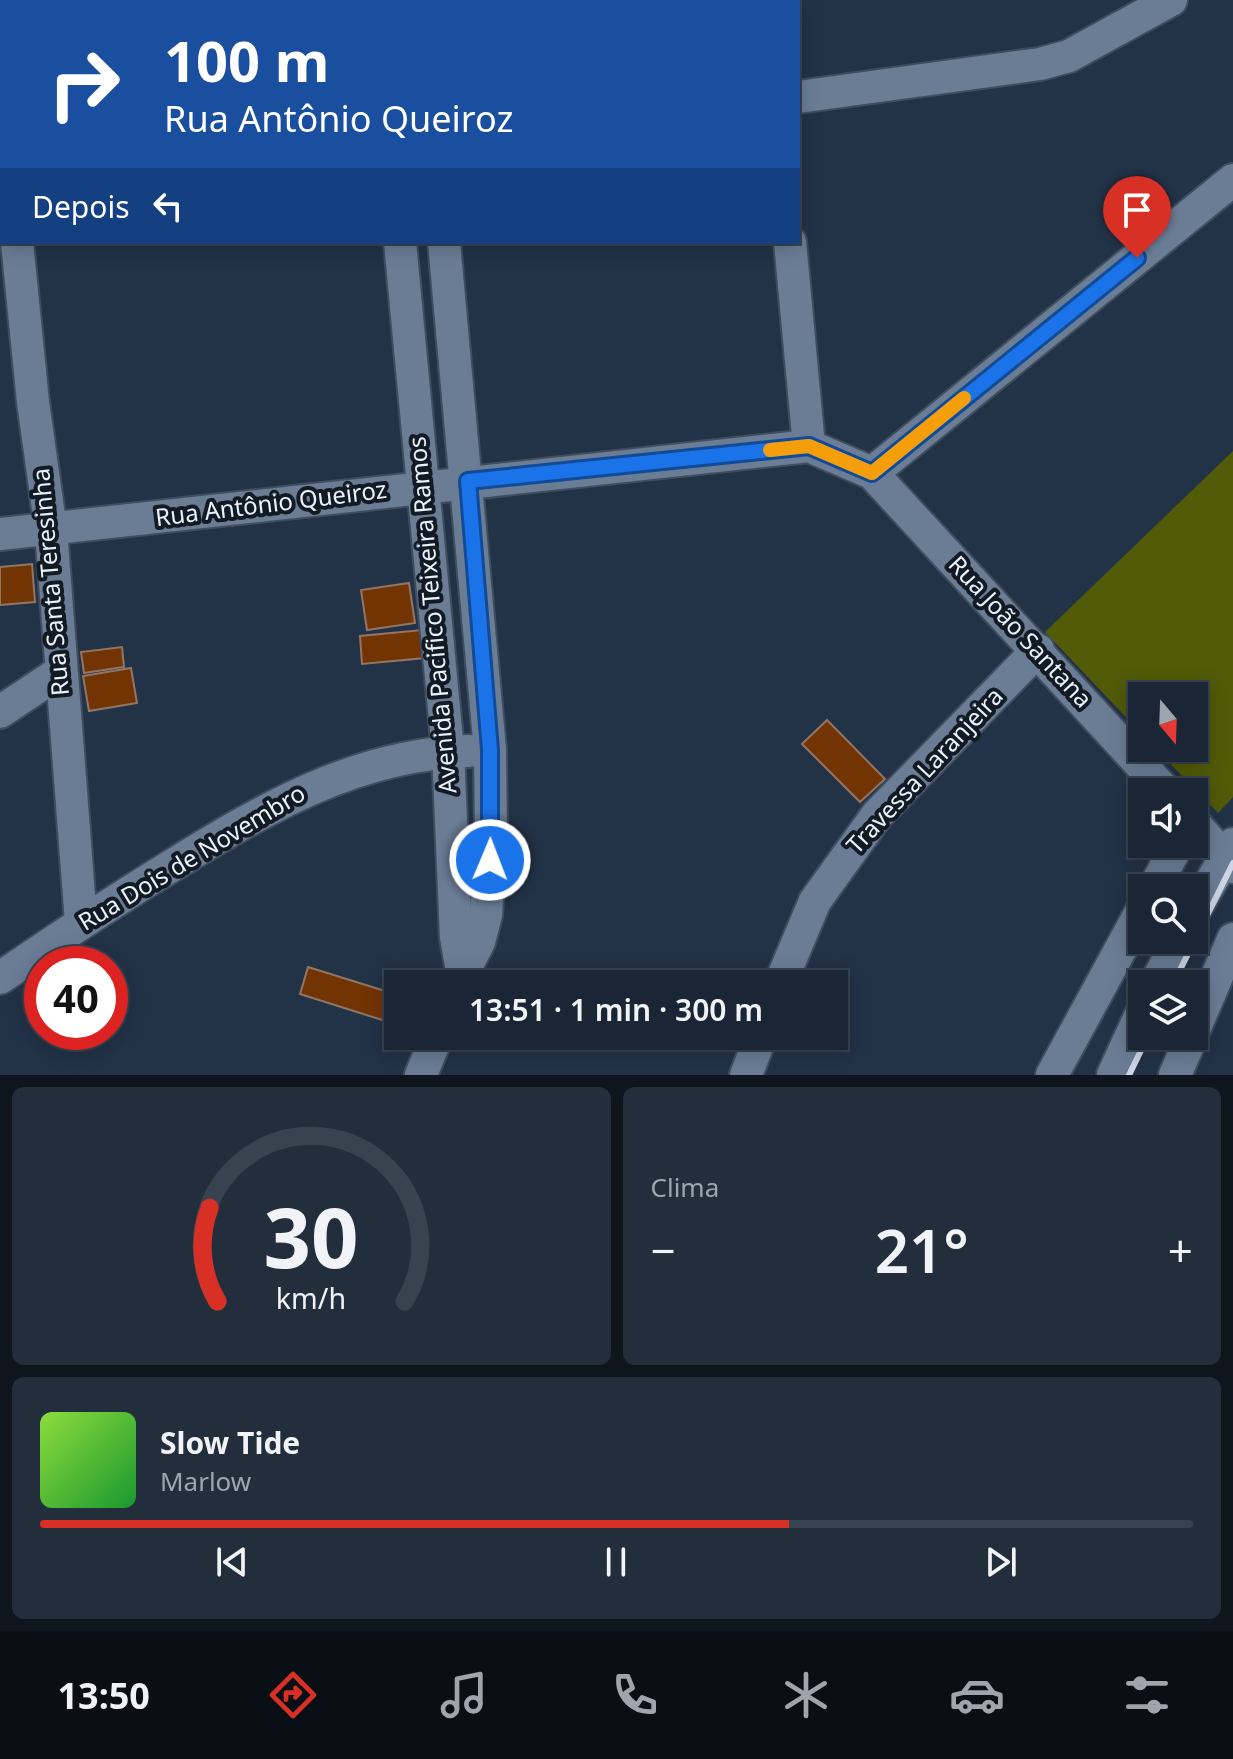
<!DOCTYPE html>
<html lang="pt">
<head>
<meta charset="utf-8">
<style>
  body { margin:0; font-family:"Noto Sans",sans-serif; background:#232e3d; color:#f1f3f6; height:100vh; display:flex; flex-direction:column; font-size:30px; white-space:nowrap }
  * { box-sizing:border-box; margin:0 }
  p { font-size:26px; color:#9fa5ad }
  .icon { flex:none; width:44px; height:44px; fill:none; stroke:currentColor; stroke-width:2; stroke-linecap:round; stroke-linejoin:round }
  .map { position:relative; height:1075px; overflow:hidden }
  .details { display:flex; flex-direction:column; gap:12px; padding:12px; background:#0e151d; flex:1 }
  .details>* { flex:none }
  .hud { position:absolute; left:0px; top:0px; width:800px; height:244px; box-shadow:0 4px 20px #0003,0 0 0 2px #384350; background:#1a4fa0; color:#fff; overflow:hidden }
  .needle { width:52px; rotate:161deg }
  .buttons { position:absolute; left:1128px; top:682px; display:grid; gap:16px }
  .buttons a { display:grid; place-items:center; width:80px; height:80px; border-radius:0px; background:#1a2635; box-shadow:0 4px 20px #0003,0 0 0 2px #384350; font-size:40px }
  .speed { position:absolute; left:24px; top:946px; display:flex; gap:16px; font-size:40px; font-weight:700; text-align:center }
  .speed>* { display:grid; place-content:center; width:104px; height:104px; border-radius:50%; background:#1a2635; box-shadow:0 4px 20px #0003,0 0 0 2px #384350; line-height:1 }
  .speed .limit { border:12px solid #d22; background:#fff; color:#111 }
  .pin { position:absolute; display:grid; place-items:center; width:68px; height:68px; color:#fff; margin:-82px -34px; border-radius:50% 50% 50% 0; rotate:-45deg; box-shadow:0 0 8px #0007 }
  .pin .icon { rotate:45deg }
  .me { position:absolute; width:88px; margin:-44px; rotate:1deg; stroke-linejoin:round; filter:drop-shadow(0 0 6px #0008) }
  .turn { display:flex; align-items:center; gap:28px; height:168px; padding:0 32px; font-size:36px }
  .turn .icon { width:104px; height:104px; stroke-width:2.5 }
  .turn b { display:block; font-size:56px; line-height:68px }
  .then { display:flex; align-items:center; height:76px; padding:0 32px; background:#0003; gap:16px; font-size:30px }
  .big { font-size:60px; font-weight:600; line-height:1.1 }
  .details .card { flex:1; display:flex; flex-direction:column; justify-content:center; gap:12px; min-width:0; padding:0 28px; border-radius:12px; background:#232e3d }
  .details .dial { align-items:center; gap:0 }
  .dial svg { height:208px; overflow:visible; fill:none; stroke:#384350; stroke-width:7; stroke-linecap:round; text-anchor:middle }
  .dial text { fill:#f1f3f6; stroke:none }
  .song { display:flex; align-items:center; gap:24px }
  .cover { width:96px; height:96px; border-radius:12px; background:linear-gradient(135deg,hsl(90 70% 55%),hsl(130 70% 35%)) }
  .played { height:8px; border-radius:4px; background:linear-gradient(90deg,#d93025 65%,#384350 65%) }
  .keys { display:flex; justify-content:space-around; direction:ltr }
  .heat { display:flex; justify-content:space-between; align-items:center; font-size:44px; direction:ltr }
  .details .tiles { flex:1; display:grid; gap:12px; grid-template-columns:1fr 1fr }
  .card:last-child { grid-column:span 2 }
  .trip { position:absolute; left:384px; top:970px; width:464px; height:80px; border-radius:0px; background:#1a2635; box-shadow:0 4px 20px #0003,0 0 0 2px #384350; font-weight:600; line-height:80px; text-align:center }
  .tab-bar { display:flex; height:128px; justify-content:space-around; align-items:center; background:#0a0f15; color:#9fa5ad }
  .tab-bar .icon { width:56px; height:56px }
  .tab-bar .current { color:#d93025 }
  .tab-bar b { font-size:36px; color:#f1f3f6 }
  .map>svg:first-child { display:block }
  .green { fill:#515b08 }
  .building { fill:#733404; stroke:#927565; stroke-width:2 }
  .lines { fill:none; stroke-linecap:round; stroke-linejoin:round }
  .minor-casing { stroke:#404d5f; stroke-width:36 }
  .minor { stroke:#6a7d95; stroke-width:32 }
  .rail { stroke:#cdd6e3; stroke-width:6 }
  .route-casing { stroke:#114b97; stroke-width:20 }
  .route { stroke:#1a73e8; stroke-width:14 }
  .slow { stroke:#f59e0b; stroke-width:14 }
  .labels { text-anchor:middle; stroke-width:8; stroke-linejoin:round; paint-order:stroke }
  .street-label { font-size:24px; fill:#e9f1fc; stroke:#121a23 }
</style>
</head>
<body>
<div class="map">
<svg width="1233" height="1075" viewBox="0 0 1233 1075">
  <rect width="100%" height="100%" fill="#223247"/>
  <polygon class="green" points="1233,451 1233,797 1218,813 1155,748 1194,748 1194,696 1142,696 1142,734 1045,632"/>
  <g class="building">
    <polygon points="32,564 35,602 0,605 0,567"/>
    <polygon points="409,583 415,623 367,630 361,590"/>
    <polygon points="422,630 425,658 362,664 360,636"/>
    <polygon points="122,647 124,667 84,673 81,652"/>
    <polygon points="131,668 137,703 89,711 83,676"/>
    <polygon points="827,720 885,779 860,802 802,744"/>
    <polygon points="308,967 398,995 398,1025 300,994"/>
  </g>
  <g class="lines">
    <defs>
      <g id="minor">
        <polyline points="194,0 203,2"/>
        <polyline points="379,0 379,2"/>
        <polyline points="425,0 425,2"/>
        <polyline points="775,0 775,2"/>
        <polyline points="0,79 2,98"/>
        <polyline points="798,97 1040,64 1069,56 1171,0"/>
        <polyline points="17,242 33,402 51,530 81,922"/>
        <polyline points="400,242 448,751 456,937 462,971"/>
        <polyline points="444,242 490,750 491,839 486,915 479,942 457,984"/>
        <polyline points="790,242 809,446"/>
        <polyline points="872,473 1233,180"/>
        <polyline points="0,534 809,446 872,473 1166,792"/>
        <polyline points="0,712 60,672"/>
        <polyline points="1194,823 1233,867"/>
        <polyline points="1154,888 1178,844"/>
        <polyline points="1194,911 1233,844"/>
        <path d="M 0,978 C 57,939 114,901 173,865 C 265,808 358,754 469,751"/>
        <polyline points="780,984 815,901 877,815 1038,650"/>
        <polyline points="1155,984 1179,940"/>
        <polyline points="1194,1030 1233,939"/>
        <polyline points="421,1075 437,1036"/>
        <polyline points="746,1075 761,1036"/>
        <polyline points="1052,1075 1142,910"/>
        <polyline points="1113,1075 1142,1012"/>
        <polyline points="1175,1075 1192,1036"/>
      </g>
    </defs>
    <use href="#minor" class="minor-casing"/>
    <use href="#minor" class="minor"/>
    <g class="rail">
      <polyline points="1173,984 1233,863"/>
      <polyline points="1129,1075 1148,1036"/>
    </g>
  </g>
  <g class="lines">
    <defs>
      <polyline id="route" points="490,860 490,750 468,481 809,446 872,473 1137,258"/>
    </defs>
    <use href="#route" class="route-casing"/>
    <use href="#route" class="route"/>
    <polyline class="slow" points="770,450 809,446 872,473 964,398"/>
  </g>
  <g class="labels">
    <g class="street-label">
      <text transform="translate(271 504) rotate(-7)" y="8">Rua Antônio Queiroz</text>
      <text transform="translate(51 582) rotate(-95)" y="8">Rua Santa Teresinha</text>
      <text transform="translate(433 615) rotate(-95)" y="8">Avenida Pacifico Teixeira Ramos</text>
      <text transform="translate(1020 632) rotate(47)" y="8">Rua João Santana</text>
      <text transform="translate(925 771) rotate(-47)" y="8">Travessa Laranjeira</text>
      <text transform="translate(192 858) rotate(-31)" y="8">Rua Dois de Novembro</text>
    </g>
  </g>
</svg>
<div class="buttons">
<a><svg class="needle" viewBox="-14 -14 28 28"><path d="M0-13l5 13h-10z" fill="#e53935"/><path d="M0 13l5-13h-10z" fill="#9fa5ad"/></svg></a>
<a><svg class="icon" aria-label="sound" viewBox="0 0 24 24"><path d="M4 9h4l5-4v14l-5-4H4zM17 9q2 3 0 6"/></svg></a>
<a><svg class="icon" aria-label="search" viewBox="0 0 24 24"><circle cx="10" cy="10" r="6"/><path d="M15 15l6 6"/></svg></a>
<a><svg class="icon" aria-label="layers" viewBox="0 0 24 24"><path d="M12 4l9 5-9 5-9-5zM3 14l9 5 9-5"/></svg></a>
</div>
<div class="speed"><div class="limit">40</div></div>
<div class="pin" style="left:1137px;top:258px;background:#d93025"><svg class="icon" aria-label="arrive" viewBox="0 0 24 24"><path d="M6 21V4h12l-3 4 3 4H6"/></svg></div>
<svg class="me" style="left:490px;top:860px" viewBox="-20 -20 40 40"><circle r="17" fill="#1a73e8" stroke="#fff" stroke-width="3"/><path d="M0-11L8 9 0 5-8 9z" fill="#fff"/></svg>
<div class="trip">13:51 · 1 min · 300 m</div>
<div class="hud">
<div class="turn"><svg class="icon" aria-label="right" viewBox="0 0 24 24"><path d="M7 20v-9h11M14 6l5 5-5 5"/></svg><div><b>100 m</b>Rua Antônio Queiroz</div></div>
<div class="then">Depois<svg class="icon" aria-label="left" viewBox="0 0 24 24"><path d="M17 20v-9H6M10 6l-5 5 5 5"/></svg></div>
</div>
</div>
<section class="details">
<div class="tiles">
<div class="card dial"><svg viewBox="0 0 100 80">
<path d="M14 69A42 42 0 1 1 86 69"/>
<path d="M14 69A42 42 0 0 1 11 33" stroke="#d93025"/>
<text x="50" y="56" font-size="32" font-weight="700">30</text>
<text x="50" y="72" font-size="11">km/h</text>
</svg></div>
<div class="card"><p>Clima</p>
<div class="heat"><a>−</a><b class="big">21°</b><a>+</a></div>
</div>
<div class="card">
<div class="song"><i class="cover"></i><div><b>Slow Tide</b><p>Marlow</p></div></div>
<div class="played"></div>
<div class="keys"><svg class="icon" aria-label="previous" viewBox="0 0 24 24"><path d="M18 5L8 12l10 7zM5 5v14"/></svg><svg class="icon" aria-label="pause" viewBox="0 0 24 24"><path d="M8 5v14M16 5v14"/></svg><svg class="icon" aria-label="next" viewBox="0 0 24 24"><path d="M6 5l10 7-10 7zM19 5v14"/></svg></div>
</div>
</div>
</section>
<nav class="tab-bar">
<b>13:50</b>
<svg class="icon current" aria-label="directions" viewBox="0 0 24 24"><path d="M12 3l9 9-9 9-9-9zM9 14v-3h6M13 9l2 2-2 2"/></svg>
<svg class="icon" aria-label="music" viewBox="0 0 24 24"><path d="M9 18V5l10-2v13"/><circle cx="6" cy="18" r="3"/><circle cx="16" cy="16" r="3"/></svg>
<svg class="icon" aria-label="phone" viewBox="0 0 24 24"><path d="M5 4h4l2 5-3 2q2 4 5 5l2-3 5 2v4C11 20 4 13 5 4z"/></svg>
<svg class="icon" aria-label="climate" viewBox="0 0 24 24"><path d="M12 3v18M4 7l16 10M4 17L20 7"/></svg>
<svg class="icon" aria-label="car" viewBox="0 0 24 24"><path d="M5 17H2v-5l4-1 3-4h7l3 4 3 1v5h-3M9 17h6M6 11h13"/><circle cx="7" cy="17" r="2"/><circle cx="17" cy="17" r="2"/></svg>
<svg class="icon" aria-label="filters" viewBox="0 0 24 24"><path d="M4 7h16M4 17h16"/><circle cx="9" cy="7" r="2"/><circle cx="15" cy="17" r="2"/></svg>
</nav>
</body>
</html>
